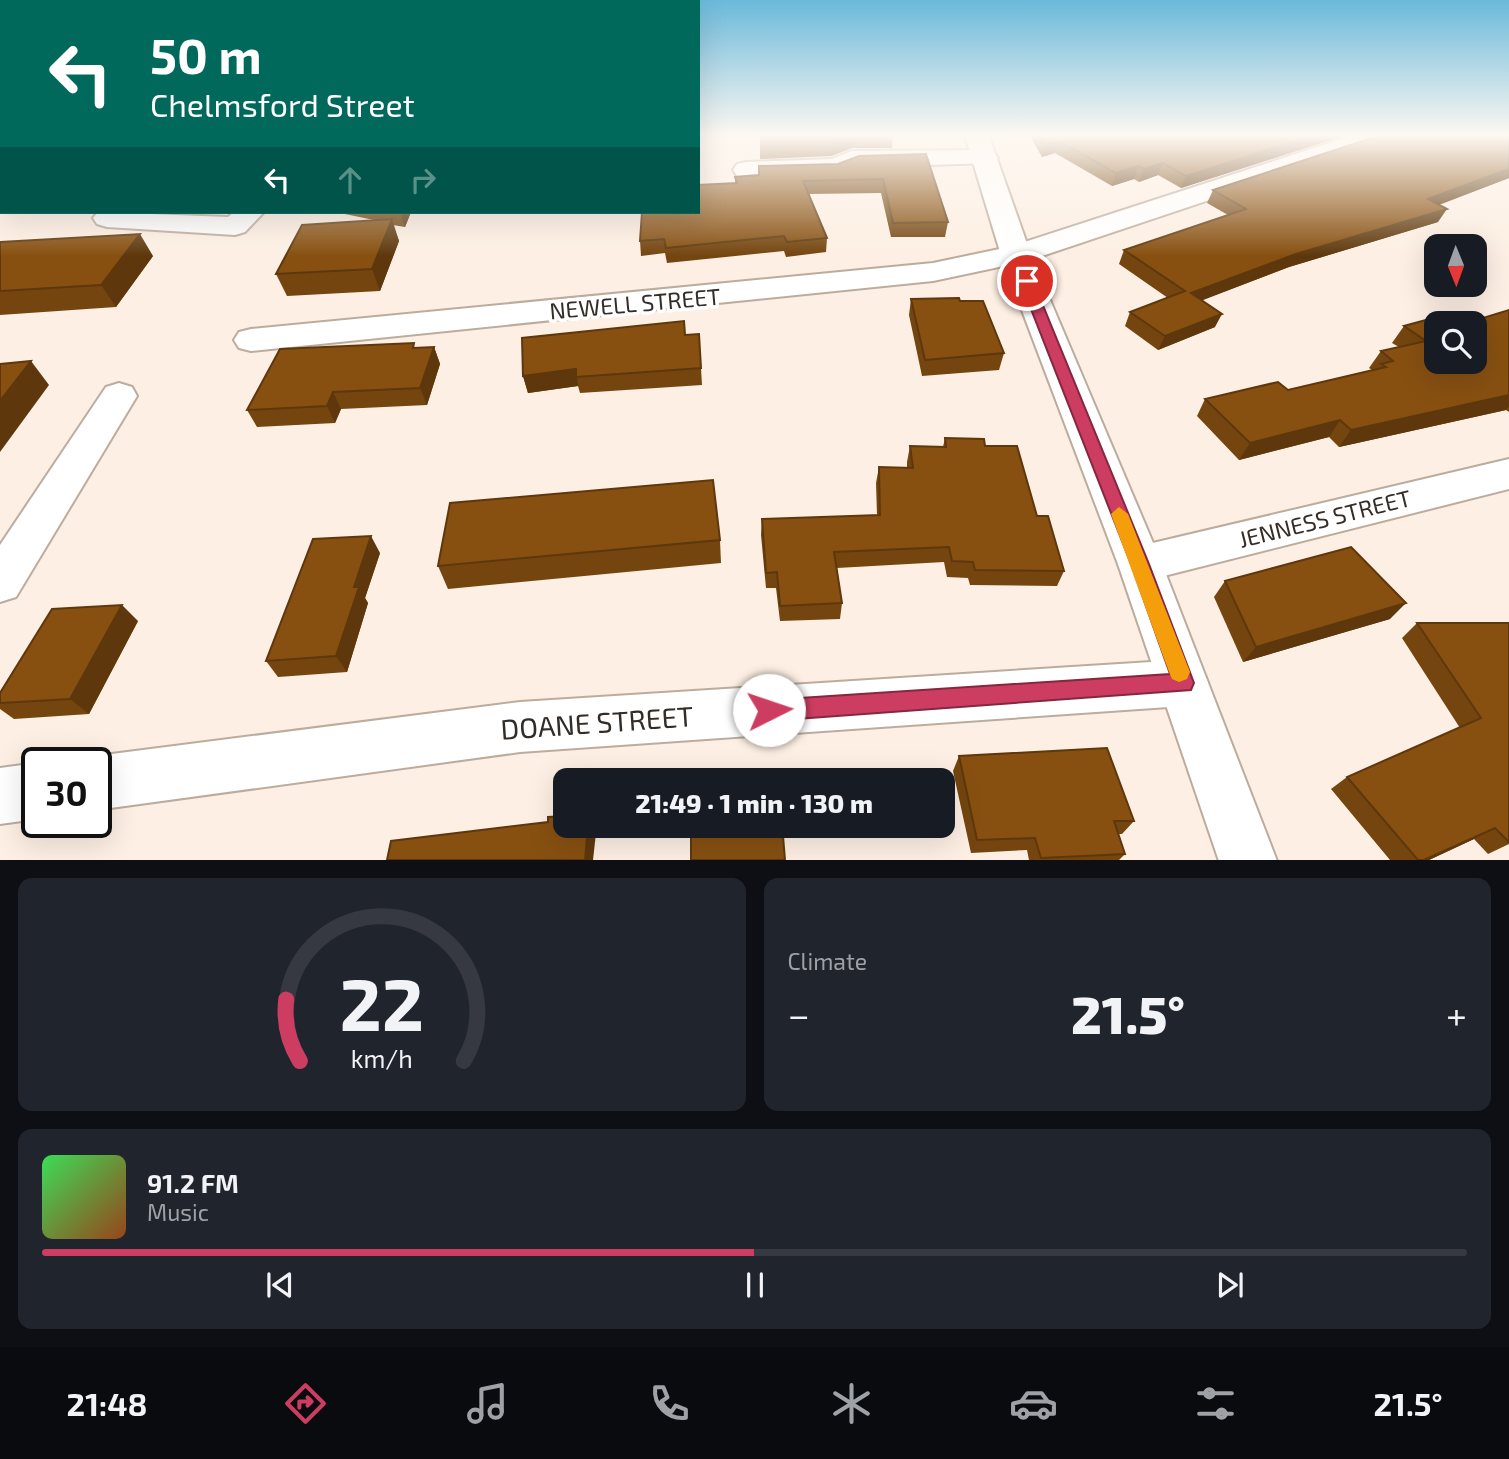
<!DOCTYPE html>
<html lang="en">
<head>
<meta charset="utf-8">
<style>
  body { margin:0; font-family:"Exo 2",sans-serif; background:#20242c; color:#f1f3f6; height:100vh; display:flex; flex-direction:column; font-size:26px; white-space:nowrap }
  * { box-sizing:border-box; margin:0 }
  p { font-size:23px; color:#9ea1a6 }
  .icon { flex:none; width:38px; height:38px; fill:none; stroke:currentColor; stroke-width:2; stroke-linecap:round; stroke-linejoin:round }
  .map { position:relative; height:860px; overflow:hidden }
  .panel { display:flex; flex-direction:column; gap:18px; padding:18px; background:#0d0f14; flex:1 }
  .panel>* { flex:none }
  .hud { position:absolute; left:0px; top:0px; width:700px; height:214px; box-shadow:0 7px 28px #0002; background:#00695c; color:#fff; overflow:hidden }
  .needle { width:46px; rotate:179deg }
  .tools { position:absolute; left:1424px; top:234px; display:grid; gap:14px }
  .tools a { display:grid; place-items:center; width:63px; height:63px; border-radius:14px; background:#171b24; box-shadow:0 7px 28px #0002; font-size:35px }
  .speed { position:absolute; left:21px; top:747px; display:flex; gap:14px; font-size:35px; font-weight:700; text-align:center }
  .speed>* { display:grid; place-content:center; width:91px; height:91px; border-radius:50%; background:#171b24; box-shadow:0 7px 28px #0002; line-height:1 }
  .speed .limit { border:4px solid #111; border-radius:10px; background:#fff; color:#111 }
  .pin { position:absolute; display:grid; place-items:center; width:60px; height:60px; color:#fff; margin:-30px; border:4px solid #fff; border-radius:50%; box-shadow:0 2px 7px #0007 }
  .me { position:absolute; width:77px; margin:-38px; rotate:86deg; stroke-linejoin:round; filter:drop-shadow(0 0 5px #0008) }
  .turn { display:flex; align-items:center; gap:24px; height:147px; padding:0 35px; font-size:32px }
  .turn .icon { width:91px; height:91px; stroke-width:2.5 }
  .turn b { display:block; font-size:49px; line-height:60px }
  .lanes { display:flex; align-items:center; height:66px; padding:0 35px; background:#0003; justify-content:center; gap:35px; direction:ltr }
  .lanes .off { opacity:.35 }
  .big { font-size:52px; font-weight:800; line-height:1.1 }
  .panel .tile { flex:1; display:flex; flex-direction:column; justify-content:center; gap:10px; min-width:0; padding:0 24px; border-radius:14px; background:#20242c }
  .panel .dial { align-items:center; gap:0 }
  .dial svg { height:182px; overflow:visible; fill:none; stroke:#363941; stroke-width:7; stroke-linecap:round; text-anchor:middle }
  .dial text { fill:#f1f3f6; stroke:none }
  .song { display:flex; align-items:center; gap:21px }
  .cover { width:84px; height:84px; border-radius:10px; background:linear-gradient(135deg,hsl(130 70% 55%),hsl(20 70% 35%)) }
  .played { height:7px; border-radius:4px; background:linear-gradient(90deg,#cd3d61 50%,#363941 50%) }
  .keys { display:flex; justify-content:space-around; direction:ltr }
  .heat { display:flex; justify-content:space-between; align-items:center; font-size:38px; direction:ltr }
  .panel .tiles { flex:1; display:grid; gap:18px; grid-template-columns:1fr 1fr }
  .tile:last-child { grid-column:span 2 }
  .trip { position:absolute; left:553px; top:768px; width:402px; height:70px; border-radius:14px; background:#171b24; box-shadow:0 7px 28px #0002; font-weight:800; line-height:70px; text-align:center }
  .dock { display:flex; height:112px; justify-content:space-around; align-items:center; background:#090b0e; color:#9ea1a6 }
  .dock .icon { width:49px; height:49px }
  .dock .active { color:#cd3d61 }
  .dock b { font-size:32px; color:#f1f3f6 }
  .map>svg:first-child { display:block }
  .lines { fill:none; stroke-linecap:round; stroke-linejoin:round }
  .minor-casing { stroke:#bcac9e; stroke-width:4 }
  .major-casing { stroke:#bcac9e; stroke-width:4 }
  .minor { fill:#fff; fill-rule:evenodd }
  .major { fill:#fff; fill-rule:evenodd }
  .wall { fill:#74450f }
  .shaded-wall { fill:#5e380c }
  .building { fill:#875011; stroke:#5e380c; stroke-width:2; fill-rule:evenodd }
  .route { fill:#cd3d61; stroke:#85283f; stroke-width:2 }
  .slow { fill:#f59e0b }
  .labels { text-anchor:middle; stroke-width:7; stroke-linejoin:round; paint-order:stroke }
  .street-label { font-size:23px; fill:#332c27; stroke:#fff }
  .near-street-label { font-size:28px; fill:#332c27; stroke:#fff }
</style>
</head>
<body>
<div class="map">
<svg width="1509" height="861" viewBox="0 0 1509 861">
  <rect width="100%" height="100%" fill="#fdefe3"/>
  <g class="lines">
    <defs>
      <g id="minor">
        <polygon points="1351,136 1388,136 1385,141 1027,261 933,281 251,351 239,348 234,340 239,332 251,329 933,263 1009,247"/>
        <polygon points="985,150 994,153 998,158 994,163 857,167 837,175 746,178 737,176 733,170 737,164 746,162 832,159 852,151"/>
        <polygon points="98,212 228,217 234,212 264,212 245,232 235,235 107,227 97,224 93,218"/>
        <polygon points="119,383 132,387 137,396 16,597 0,602 0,545 106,387"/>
        <polygon points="1509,459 1509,489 1140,582 1124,577 1118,564 1124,551 1140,546"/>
        <polygon points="1183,660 1201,667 1208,683 1201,699 1183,706 520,752 96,810 96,763 78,763 96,756 520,702"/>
        <polygon points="37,763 37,819 0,824 0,768"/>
      </g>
      <polygon id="major" points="965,136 989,136 1031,255 1162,564 1277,861 1219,861 1118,564 1001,255"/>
    </defs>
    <use href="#minor" class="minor-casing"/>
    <use href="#major" class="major-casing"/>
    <use href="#minor" class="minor"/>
    <use href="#major" class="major"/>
  </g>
  <g class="wall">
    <polygon points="760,136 893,136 892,148 852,148 831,156 760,159"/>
    <polygon points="1030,136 1343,136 1181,188 1158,175 1139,182 1134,179 1112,186 1055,153 1042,157"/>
    <polygon points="859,156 948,222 945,237 891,237 881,193 808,194 827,238 826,252 786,257 784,251 667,263 665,253 641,256 640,241 735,183 735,177 759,175 838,164"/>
    <polygon points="1509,178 1439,205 1438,222 1289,267 1202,300 1215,327 1158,350 1125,326 1130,312 1168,298 1119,264 1124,250 1228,215 1207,203 1213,190"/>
    <polygon points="335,212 411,212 405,227 393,225 399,241 380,291 287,296 276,274 374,220"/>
    <polygon points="0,242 153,256 116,307 0,315"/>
    <polygon points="911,299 960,301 1004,353 999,370 922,376 909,315"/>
    <polygon points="1509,310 1509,412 1506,410 1339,447 1329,437 1239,460 1197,416 1205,399 1288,390 1372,370 1369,368 1381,351 1399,347 1392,343 1404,326 1470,322"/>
    <polygon points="699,334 702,385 580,393 578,386 528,393 523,376 685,335"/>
    <polygon points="434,347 440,364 427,405 341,409 335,423 257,427 247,410 416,348"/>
    <polygon points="945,438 985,446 1037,516 1064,571 1057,586 970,585 968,578 947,577 944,562 837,568 842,603 840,619 780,621 776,588 766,588 761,535 762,519 877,515 876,483 879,467 907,468 907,462 910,446 943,447"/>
    <polygon points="720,540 721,563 448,589 438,566"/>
    <polygon points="380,553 365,598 368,603 347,672 278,677 266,661"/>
    <polygon points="1225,581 1390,619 1243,662 1214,597"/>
    <polygon points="138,621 89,714 14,719 0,709 0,693"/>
    <polygon points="1417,623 1509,623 1509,844 1488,854 1474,839 1429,860 1390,860 1331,789 1347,777 1460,728 1402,638"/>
    <polygon points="959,756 1134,821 1122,834 1118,834 1125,854 1119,860 1029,860 1027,850 971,853 953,771"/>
  </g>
  <g class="shaded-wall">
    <polygon points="833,136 853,136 852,148 831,156"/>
    <polygon points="1311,136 1343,136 1181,188 1186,176"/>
    <polygon points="1059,141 1055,153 1042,157 1046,145"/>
    <polygon points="1163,163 1158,175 1139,182 1144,169"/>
    <polygon points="1138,166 1134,179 1112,186 1116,173"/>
    <polygon points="1509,169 1509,178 1419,212 1428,199"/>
    <polygon points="1447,209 1438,222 1289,267 1185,307 1191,293 1296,254"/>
    <polygon points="400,212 411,212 405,227"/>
    <polygon points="392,219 399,241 380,291 372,269"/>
    <polygon points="140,234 153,256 116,307 101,285"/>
    <polygon points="1222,314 1215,327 1158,350 1165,336"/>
    <polygon points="434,347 440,364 427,405 420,388"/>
    <polygon points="31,361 49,385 0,452 0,401"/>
    <polygon points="576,369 578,386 528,393 523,376"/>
    <polygon points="333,392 341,409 335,423 327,406"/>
    <polygon points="1509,395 1509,406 1506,410 1339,447 1351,430"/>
    <polygon points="1340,420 1329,437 1239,460 1250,443"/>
    <polygon points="371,536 380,553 365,598 368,603 347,672 336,656 354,587"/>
    <polygon points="1406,603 1390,619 1243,662 1256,647"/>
    <polygon points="122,605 138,621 89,714 70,699"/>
    <polygon points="588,826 593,826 596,833 593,860 585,860"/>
    <polygon points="1495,828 1474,839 1429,860 1424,860"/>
  </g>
  <g class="building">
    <polygon points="760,136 829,136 760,138"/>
    <polygon points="1040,136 1311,136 1186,176 1163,163 1144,169 1138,166 1116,173 1059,141 1046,145"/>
    <polygon points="1378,136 1509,136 1509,169 1428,199 1447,209 1296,254 1191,293 1222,314 1165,336 1130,312 1185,291 1124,250 1246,209 1213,190"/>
    <polygon points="926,154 948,222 893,223 883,179 803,181 827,238 787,242 784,236 666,248 664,239 640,241 642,212 698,212 698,185 737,183 735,177 759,175 759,166 838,164 859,156"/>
    <polygon points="392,219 372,269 276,274 302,225"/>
    <polygon points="140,234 101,285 0,291 0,242"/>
    <polygon points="959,298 960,301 983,301 1004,353 925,360 911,299"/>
    <path d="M 1509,310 L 1509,395 L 1351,430 L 1340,420 L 1250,443 L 1205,399 L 1278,382 L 1288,390 L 1386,367 L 1381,364 L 1393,361 L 1381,351 L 1426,341 L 1404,326 L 1455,312 L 1470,322 ZM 1437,324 L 1475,324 L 1475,362 L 1437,362 Z"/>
    <polygon points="684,321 685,335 699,334 701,368 576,377 576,369 523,376 522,338"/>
    <polygon points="414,343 413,348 434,347 420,388 333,392 327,406 247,410 280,349"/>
    <polygon points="31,361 0,401 0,364"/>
    <polygon points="945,438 984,439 985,446 1017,446 1037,516 1048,516 1064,571 975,570 973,562 952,561 949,547 834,552 842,603 780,606 777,572 766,573 762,519 880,515 879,467 913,468 910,446 946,447"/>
    <polygon points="713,480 720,540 438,566 450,503"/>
    <polygon points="371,536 354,587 359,587 336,656 266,661 313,539"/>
    <polygon points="1351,547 1406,603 1256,647 1225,581"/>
    <polygon points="122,605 70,699 0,703 0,693 52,609"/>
    <polygon points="1417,623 1509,623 1509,842 1495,828 1424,860 1418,860 1347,777 1481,718"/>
    <polygon points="1107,748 1134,821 1114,821 1125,854 1041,858 1035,838 977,840 959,756"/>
    <polygon points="565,816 565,826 588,826 585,860 387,860 391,841 548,822 548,817"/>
    <polygon points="691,826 769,826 770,836 783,836 785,860 691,860"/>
  </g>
  <linearGradient id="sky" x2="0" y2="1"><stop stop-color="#6ab9da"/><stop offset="0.53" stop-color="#fef8f2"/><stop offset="1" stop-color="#fef8f2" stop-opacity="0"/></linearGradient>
  <rect width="1509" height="256" fill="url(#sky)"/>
  <polygon class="route" points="1022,278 1033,281 1149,564 1194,683 1191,690 769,721 761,718 758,710 761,703 769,700 1170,674 1131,564 1020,281"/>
  <polygon class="slow" points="1119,507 1128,514 1190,672 1187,679 1179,682 1172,679 1169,672 1111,514"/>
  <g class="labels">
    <g class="street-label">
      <text transform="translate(635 304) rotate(-5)" y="8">NEWELL STREET</text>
      <text transform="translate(1325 519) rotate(-14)" y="8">JENNESS STREET</text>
    </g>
    <g class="near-street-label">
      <text transform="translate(597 723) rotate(-4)" y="10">DOANE STREET</text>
    </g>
  </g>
</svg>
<div class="tools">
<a><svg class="needle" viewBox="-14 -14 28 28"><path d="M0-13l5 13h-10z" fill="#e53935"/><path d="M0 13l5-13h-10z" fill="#9ea1a6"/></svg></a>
<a><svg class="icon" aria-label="search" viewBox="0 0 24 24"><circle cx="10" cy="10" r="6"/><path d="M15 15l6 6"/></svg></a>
</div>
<div class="speed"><div class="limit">30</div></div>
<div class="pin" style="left:1027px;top:281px;background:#d93025"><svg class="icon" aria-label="arrive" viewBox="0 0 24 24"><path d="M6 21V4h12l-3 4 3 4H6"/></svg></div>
<svg class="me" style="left:769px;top:710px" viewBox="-20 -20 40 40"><circle r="19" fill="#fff"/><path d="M0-13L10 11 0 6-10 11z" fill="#cd3d61"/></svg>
<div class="trip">21:49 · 1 min · 130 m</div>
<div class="hud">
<div class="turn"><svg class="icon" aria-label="left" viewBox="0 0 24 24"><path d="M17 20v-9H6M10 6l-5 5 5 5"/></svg><div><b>50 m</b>Chelmsford Street</div></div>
<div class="lanes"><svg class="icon" aria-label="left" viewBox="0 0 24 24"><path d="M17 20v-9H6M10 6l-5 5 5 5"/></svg><svg class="icon off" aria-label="ahead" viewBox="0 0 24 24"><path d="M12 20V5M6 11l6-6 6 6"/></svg><svg class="icon off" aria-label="right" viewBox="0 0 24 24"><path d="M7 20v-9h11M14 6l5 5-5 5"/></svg></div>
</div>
</div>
<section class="panel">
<div class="tiles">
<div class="tile dial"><svg viewBox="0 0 100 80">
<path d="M14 69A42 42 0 1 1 86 69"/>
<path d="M14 69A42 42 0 0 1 8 42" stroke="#cd3d61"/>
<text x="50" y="56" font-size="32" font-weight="700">22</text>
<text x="50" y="72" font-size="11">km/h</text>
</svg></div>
<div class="tile"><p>Climate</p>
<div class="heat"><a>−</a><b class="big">21.5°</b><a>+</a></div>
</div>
<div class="tile">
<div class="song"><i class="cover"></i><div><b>91.2 FM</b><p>Music</p></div></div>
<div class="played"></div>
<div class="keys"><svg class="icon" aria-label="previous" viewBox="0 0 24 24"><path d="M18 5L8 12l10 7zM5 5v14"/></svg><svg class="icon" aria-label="pause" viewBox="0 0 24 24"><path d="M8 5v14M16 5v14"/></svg><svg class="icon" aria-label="next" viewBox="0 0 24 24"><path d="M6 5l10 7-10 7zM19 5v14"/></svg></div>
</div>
</div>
</section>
<nav class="dock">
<b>21:48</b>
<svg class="icon active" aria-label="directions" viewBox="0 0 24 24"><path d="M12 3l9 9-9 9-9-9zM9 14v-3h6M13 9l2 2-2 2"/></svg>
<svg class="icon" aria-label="music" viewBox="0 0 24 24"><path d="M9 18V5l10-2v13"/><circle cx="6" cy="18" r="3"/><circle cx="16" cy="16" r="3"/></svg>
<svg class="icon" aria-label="phone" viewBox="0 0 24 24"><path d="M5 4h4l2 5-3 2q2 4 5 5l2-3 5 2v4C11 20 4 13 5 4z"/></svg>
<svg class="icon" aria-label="climate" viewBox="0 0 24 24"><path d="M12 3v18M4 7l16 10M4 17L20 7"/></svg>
<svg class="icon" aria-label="car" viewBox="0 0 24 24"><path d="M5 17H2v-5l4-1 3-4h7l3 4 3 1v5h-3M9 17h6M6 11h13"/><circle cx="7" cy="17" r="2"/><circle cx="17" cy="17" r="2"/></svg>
<svg class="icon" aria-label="filters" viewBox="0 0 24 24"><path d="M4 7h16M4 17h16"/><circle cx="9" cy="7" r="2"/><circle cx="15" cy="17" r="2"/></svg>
<b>21.5°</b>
</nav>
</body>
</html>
